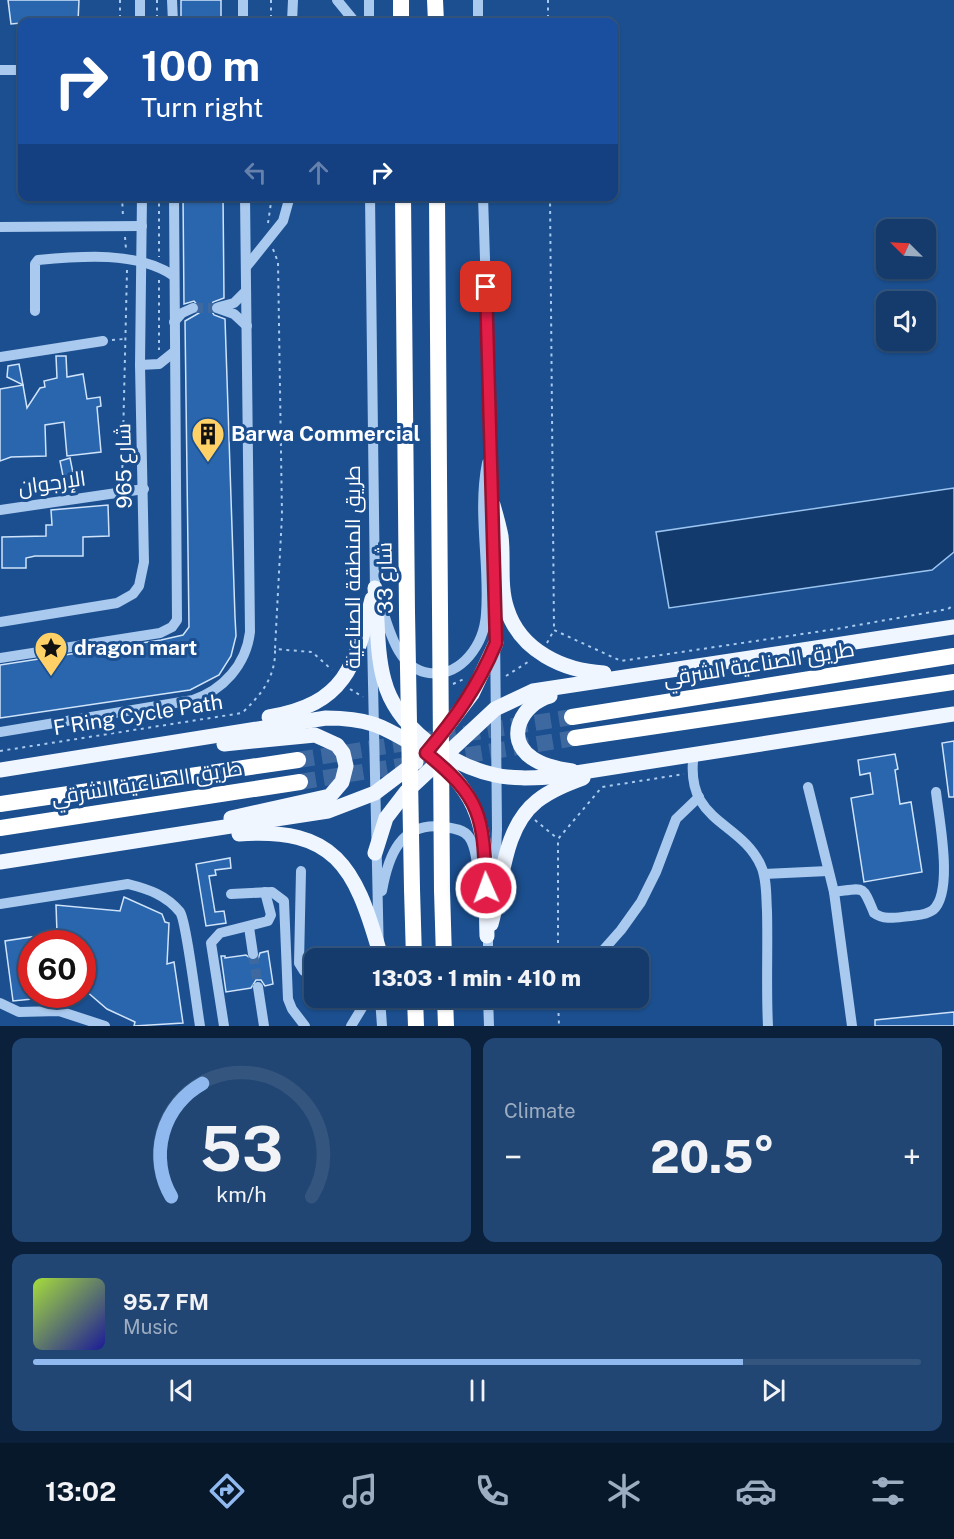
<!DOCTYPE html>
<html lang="en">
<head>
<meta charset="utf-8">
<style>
  body { margin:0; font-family:"Public Sans",Cairo,sans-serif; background:#214673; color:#f1f3f6; height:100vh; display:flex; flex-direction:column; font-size:22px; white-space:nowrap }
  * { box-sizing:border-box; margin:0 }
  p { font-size:20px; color:#9dadc1 }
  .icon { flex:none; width:33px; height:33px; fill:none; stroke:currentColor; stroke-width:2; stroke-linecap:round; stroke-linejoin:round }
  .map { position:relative; height:1026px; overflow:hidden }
  .sheet { display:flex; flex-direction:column; gap:12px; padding:12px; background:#0b203b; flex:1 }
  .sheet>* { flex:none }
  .top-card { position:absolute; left:18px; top:18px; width:600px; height:183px; border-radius:12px; box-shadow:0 2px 4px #0004,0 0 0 2px #33557e; background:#1a4fa0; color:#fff; overflow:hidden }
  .needle { width:39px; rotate:294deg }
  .tools { position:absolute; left:876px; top:219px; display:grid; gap:12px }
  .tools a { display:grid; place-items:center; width:60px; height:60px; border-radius:12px; background:#143b6b; box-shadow:0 2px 4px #0004,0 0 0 2px #33557e; font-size:30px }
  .speed { position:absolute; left:18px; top:930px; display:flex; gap:12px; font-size:30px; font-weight:700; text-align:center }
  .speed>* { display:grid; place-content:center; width:78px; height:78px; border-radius:50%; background:#143b6b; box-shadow:0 2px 4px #0004,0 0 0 2px #33557e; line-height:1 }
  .speed .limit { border:9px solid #d22; background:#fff; color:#111 }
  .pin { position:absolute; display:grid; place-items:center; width:51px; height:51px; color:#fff; margin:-26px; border-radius:12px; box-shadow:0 3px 9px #0006 }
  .me { position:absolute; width:66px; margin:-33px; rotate:358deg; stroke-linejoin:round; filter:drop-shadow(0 0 4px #0008) }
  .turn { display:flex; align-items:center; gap:21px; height:126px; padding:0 24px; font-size:27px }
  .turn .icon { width:78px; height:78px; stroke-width:2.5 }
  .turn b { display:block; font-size:42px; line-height:51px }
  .lanes { display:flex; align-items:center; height:57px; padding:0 24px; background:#0003; justify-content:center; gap:30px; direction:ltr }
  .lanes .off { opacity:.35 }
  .big { font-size:45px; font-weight:800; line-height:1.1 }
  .sheet .card { flex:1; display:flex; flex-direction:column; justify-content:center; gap:9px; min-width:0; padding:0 21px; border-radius:12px; background:#214673 }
  .sheet .dial { align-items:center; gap:0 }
  .dial svg { height:156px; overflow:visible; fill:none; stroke:#33557e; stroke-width:7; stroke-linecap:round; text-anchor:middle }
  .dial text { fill:#f1f3f6; stroke:none }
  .song { display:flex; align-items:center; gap:18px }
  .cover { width:72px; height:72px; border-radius:9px; background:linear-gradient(135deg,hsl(80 70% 55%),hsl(240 70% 35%)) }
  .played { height:6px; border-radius:3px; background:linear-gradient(90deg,#90b9f0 80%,#33557e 80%) }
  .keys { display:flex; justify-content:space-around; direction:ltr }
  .heat { display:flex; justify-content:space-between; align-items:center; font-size:33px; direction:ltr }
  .sheet .tiles { flex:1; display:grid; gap:12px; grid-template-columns:1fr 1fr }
  .card:last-child { grid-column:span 2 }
  .trip { position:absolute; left:304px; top:948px; width:345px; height:60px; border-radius:12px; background:#143b6b; box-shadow:0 2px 4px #0004,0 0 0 2px #33557e; font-weight:800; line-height:60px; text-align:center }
  .tab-bar { display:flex; height:96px; justify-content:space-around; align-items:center; background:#08182b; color:#9dadc1 }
  .tab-bar .icon { width:42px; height:42px }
  .tab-bar .active { color:#90b9f0 }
  .tab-bar b { font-size:27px; color:#f1f3f6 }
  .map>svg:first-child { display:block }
  .water { fill:#123a6d; stroke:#9cc4f0; stroke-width:1.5 }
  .building { fill:#2a66ad; stroke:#cfe3fa; stroke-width:1.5 }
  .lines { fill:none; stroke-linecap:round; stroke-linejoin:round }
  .minor-tunnel { stroke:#3d69a0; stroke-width:10; stroke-dasharray:10 5; stroke-linecap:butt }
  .highway-tunnel { stroke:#3d69a0; stroke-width:16; stroke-dasharray:16 8; stroke-linecap:butt }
  .path { stroke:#a9c9ee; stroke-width:2; stroke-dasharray:3 4.5; stroke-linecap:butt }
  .minor { stroke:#a9c9ee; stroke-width:10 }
  .major { stroke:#f0f6ff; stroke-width:15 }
  .highway { stroke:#fff; stroke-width:16 }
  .highway-bridge { stroke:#fff; stroke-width:16 }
  .route-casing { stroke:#92132f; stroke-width:15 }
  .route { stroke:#e11d48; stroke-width:10 }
  .labels { text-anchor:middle; stroke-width:6; stroke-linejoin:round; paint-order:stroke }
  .poi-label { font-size:21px; font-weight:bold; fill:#fff; stroke:#1b4f8f; text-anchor:start }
  .street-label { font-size:21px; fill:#fff; stroke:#1b4f8f }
</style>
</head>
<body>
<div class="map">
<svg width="954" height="1026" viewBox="0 0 954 1026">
  <rect width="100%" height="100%" fill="#1b4f8f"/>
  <polygon class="water" points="954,488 954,552 932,570 669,608 656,532"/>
  <g class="building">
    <polygon points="8,0 79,0 78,22 54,20 11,24"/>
    <rect x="181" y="0" width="40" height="22"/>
    <polygon points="183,196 223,196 224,298 213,302 210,309 214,315 225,319 235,617 236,636 231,656 219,675 190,690 0,718 0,665 161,640 183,635 189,627 185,321 199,313 200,308 194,301 184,304"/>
    <polygon points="56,356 66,356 67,377 83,374 87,399 100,397 101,406 97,407 101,452 67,456 64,422 45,425 46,456 11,457 0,461 0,389 23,385 27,408 40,388 45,387 44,381 57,378"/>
    <polygon points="19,364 23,385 7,377 8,366"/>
    <polygon points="70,458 74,478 64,481 60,461"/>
    <polygon points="108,505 109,536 83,537 83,556 35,556 26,558 26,568 2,568 2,537 46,536 46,525 52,525 51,510"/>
    <polygon points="954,741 954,797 949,797 942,743"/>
    <polygon points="895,754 898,769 895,770 900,804 911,802 922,872 864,882 851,798 873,794 870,773 860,775 858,760"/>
    <polygon points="230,858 231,868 215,870 216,875 209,876 215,912 224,911 226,923 206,926 196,864"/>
    <polygon points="124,897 162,914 165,922 169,923 167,964 174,962 183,1023 134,1026 135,1022 107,1009 86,991 82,992 82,944 32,944 32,999 13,1001 5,941 57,933 56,905 120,911"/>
    <polygon points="268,951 273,984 265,986 261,980 256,980 251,988 226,992 221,956 225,956 225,958 246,955 254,961 258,959 260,953"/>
    <polygon points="954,1012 954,1026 875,1026 875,1020"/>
  </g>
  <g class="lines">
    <g class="minor-tunnel">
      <polyline points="193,308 217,308"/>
      <polyline points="253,954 258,987"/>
    </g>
    <g class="highway-tunnel">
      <polyline points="298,760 572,717"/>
      <polyline points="300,782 575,738"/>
    </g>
    <g class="path">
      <polyline points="120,0 120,22"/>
      <polyline points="157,0 157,22"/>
      <polyline points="271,0 271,22"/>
      <polyline points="548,0 548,22"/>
      <polyline points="122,196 123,217"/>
      <polyline points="159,196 159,257"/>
      <polyline points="550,196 554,630"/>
      <polyline points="268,223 272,196"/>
      <polyline points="125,237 126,249"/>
      <polyline points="273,249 278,262 282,515 275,649 312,652 332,670"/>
      <polyline points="159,280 159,350"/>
      <polyline points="112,340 124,339"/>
      <polyline points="122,483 127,270"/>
      <polyline points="547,643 554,630 621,661 836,629 948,609 954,605"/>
      <polyline points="506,676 531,660"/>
      <polyline points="453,684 464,679"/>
      <polyline points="350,689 363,697"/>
      <path d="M 0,751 L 242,713 C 261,695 276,677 275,649"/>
      <polyline points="535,820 558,839"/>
      <polyline points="558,958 558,839 602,787 684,774"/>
      <polyline points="558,998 559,1026"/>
    </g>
    <g class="minor">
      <polyline points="140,0 140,22"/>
      <polyline points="172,0 173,22"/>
      <polyline points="243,0 243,22"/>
      <polyline points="337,0 355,22"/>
      <polyline points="478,0 478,22"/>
      <polyline points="292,22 293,0"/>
      <polyline points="369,22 369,0"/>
      <polyline points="0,70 22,70"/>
      <polyline points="370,196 375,592"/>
      <polyline points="483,196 493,512"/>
      <polyline points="0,227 142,226"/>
      <polyline points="247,266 283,221 290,196"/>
      <polyline points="219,307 234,303 246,291"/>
      <polyline points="217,308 234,314 247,326"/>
      <path d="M 35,311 L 35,264 L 38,260 C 81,256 137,251 174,276"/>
      <polyline points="174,322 182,313 193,308"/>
      <polyline points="0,357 103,341"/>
      <polyline points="140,365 159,364 174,352"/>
      <polyline points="0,510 144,489"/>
      <polyline points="494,530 497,829 495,878"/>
      <path d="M 380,602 C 389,628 397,669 429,673 C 462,677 484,644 486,614 C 490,564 477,513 487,463"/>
      <polyline points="0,622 117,603 133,594 139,586 144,562 140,365 142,196"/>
      <polyline points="372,638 379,958"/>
      <polyline points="0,658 160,633 172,627 177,620 174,196"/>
      <path d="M 0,732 L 193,700 C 223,690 246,665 250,632 L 245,196"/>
      <path d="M 694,753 C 683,823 741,820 761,866 C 767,879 766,896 767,911 C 768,949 766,988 768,1026"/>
      <polyline points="808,787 834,892 852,1026"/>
      <polyline points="301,871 299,963 304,971 315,975"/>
      <polyline points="764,874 828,871"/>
      <path d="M 382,891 C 388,857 400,821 444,827 C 452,828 464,829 469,837 C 480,852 477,890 482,909"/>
      <path d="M 834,892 C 865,888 862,884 874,913 C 885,921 898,917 911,916 C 919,915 926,915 933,910 C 954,892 939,819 936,792"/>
      <polyline points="231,894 272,892 284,901 288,999 292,1009 305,1026"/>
      <path d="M 0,904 L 128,884 C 148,889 166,895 180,912 C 186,920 197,1009 200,1026"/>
      <polyline points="249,927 253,954"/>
      <polyline points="598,956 621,930 641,902 656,872 676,819 699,797"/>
      <polyline points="488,958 488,929"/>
      <polyline points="258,987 264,1026"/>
      <polyline points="380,998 382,1026"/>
      <polyline points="488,998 489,1026"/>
      <polyline points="0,1003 19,1012 59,1011 105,1026"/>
      <polyline points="224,1026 211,943 220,933 268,921 271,915 265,892"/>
      <polyline points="351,1026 368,998"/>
    </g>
    <g class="major">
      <path d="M 493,505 C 496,515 499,526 501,536 C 504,560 499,586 507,609 C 520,651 564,671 604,673"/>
      <path d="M 375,588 C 378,617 376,651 384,680 C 396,727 449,765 495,775 C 513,779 531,778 550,777 L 954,714"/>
      <path d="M 550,696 C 523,703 503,738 532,758 C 543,766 559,769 572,771"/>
      <path d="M 269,717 C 345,704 355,667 372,599"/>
      <polyline points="437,740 472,694 496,643"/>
      <polyline points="224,744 315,735 337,745 343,753 346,766 342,782 330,796 231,818"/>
      <path d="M 0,770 L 326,718 C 367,718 381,725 416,746 C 497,797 484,851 487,936"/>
      <path d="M 239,834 C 335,827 355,867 379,950"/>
      <polyline points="375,853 386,818 406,792 495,709 533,691 954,627"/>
      <polyline points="0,862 328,811 375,793 416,762"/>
      <path d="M 491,924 C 503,884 502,829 537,801 C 551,790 567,784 583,778"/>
    </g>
    <g class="highway">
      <polyline points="401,0 401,22"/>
      <polyline points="435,0 436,22"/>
      <polyline points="403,196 407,612"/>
      <polyline points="437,196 440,610"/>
      <polyline points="572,717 954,656"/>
      <polyline points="575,738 954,682"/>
      <polyline points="0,804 298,760"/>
      <polyline points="0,828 300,782"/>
      <polyline points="412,889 414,958"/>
      <polyline points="442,890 444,958"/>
      <polyline points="415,998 416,1026"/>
      <polyline points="445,998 446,1026"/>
    </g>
    <g class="highway-bridge">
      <polyline points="440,610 442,890"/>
      <polyline points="407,612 412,889"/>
    </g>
  </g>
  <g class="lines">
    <defs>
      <path id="route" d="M 486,888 C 483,817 483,799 426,753 C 457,716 477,688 496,643 L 486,287"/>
    </defs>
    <use href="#route" class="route-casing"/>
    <use href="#route" class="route"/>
  </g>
  <defs>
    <symbol id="building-pin" viewBox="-11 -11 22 30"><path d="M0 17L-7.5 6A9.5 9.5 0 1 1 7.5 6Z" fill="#ffd166" stroke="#1b4f8f"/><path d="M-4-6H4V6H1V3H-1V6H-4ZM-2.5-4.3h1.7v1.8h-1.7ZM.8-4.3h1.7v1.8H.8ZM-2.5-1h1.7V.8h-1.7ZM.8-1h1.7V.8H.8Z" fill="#111"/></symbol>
    <symbol id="sight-pin" viewBox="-11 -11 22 30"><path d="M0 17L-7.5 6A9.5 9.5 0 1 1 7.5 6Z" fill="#ffd166" stroke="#1b4f8f"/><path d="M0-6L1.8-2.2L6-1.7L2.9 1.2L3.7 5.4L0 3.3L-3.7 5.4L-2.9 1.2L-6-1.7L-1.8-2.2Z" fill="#111"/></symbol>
  </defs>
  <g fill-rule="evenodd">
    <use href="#building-pin" x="189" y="415" width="38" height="52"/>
    <use href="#sight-pin" x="32" y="629" width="38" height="52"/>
  </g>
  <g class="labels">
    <g class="poi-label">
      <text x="231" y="441">Barwa Commercial</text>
      <text x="74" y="655">dragon mart</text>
    </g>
    <g class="street-label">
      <text transform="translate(124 466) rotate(-91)" y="7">شارع 965</text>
      <text transform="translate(52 483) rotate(-8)" y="7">الإرجوان</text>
      <text transform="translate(353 567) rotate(-90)" y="7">طريق المنطقة الصناعية</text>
      <text transform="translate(385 578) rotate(-91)" y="7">شارع 33</text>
      <text transform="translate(759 664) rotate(-9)" y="7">طريق الصناعية الشرقي</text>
      <text transform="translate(138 715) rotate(-9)" y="7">F Ring Cycle Path</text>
      <text transform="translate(147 783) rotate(-9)" y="7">طريق الصناعية الشرقي</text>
    </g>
  </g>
</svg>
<div class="tools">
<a><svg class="needle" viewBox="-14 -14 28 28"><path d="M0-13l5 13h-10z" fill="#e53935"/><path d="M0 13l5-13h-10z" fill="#9dadc1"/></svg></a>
<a><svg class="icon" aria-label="sound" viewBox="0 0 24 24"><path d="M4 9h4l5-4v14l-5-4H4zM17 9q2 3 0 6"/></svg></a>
</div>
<div class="speed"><div class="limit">60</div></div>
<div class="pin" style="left:486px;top:287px;background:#d93025"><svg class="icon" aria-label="arrive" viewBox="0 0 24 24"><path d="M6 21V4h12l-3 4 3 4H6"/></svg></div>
<svg class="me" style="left:486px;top:888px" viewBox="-20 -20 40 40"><circle r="17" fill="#e11d48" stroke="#fff" stroke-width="3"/><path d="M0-11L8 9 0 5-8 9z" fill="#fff"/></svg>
<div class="trip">13:03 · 1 min · 410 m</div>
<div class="top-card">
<div class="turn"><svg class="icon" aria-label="right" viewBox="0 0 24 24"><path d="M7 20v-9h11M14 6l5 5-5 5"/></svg><div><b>100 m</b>Turn right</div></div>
<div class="lanes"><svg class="icon off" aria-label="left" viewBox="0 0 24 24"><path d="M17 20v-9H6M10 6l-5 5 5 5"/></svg><svg class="icon off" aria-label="ahead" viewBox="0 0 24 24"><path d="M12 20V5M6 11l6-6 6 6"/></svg><svg class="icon" aria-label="right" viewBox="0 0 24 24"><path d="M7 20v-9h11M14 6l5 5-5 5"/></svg></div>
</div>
</div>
<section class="sheet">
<div class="tiles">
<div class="card dial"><svg viewBox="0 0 100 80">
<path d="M14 69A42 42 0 1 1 86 69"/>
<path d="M14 69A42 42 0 0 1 30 11" stroke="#90b9f0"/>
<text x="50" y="56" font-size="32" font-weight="700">53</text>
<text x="50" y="72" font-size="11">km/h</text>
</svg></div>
<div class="card"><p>Climate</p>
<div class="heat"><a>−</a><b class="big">20.5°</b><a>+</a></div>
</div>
<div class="card">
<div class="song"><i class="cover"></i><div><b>95.7 FM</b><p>Music</p></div></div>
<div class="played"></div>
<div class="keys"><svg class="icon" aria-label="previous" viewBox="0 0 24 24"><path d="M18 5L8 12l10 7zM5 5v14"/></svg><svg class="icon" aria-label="pause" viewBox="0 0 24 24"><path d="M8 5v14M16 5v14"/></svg><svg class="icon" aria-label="next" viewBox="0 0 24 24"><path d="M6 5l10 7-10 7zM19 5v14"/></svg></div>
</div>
</div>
</section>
<nav class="tab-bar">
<b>13:02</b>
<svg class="icon active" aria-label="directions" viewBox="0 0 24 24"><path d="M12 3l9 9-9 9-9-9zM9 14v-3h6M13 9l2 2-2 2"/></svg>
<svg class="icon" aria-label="music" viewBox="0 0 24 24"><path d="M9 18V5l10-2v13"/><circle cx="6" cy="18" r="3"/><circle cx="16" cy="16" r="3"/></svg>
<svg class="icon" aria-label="phone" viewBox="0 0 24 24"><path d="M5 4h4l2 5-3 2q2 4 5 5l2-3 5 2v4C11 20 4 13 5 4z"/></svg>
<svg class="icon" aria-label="climate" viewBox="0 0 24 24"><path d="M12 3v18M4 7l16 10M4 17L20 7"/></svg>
<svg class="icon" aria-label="car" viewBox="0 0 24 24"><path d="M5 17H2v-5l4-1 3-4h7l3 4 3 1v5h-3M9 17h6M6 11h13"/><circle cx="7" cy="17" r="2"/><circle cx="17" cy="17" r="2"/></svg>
<svg class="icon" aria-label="filters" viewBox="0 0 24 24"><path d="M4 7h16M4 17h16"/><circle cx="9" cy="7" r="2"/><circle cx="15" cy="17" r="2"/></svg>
</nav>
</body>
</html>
